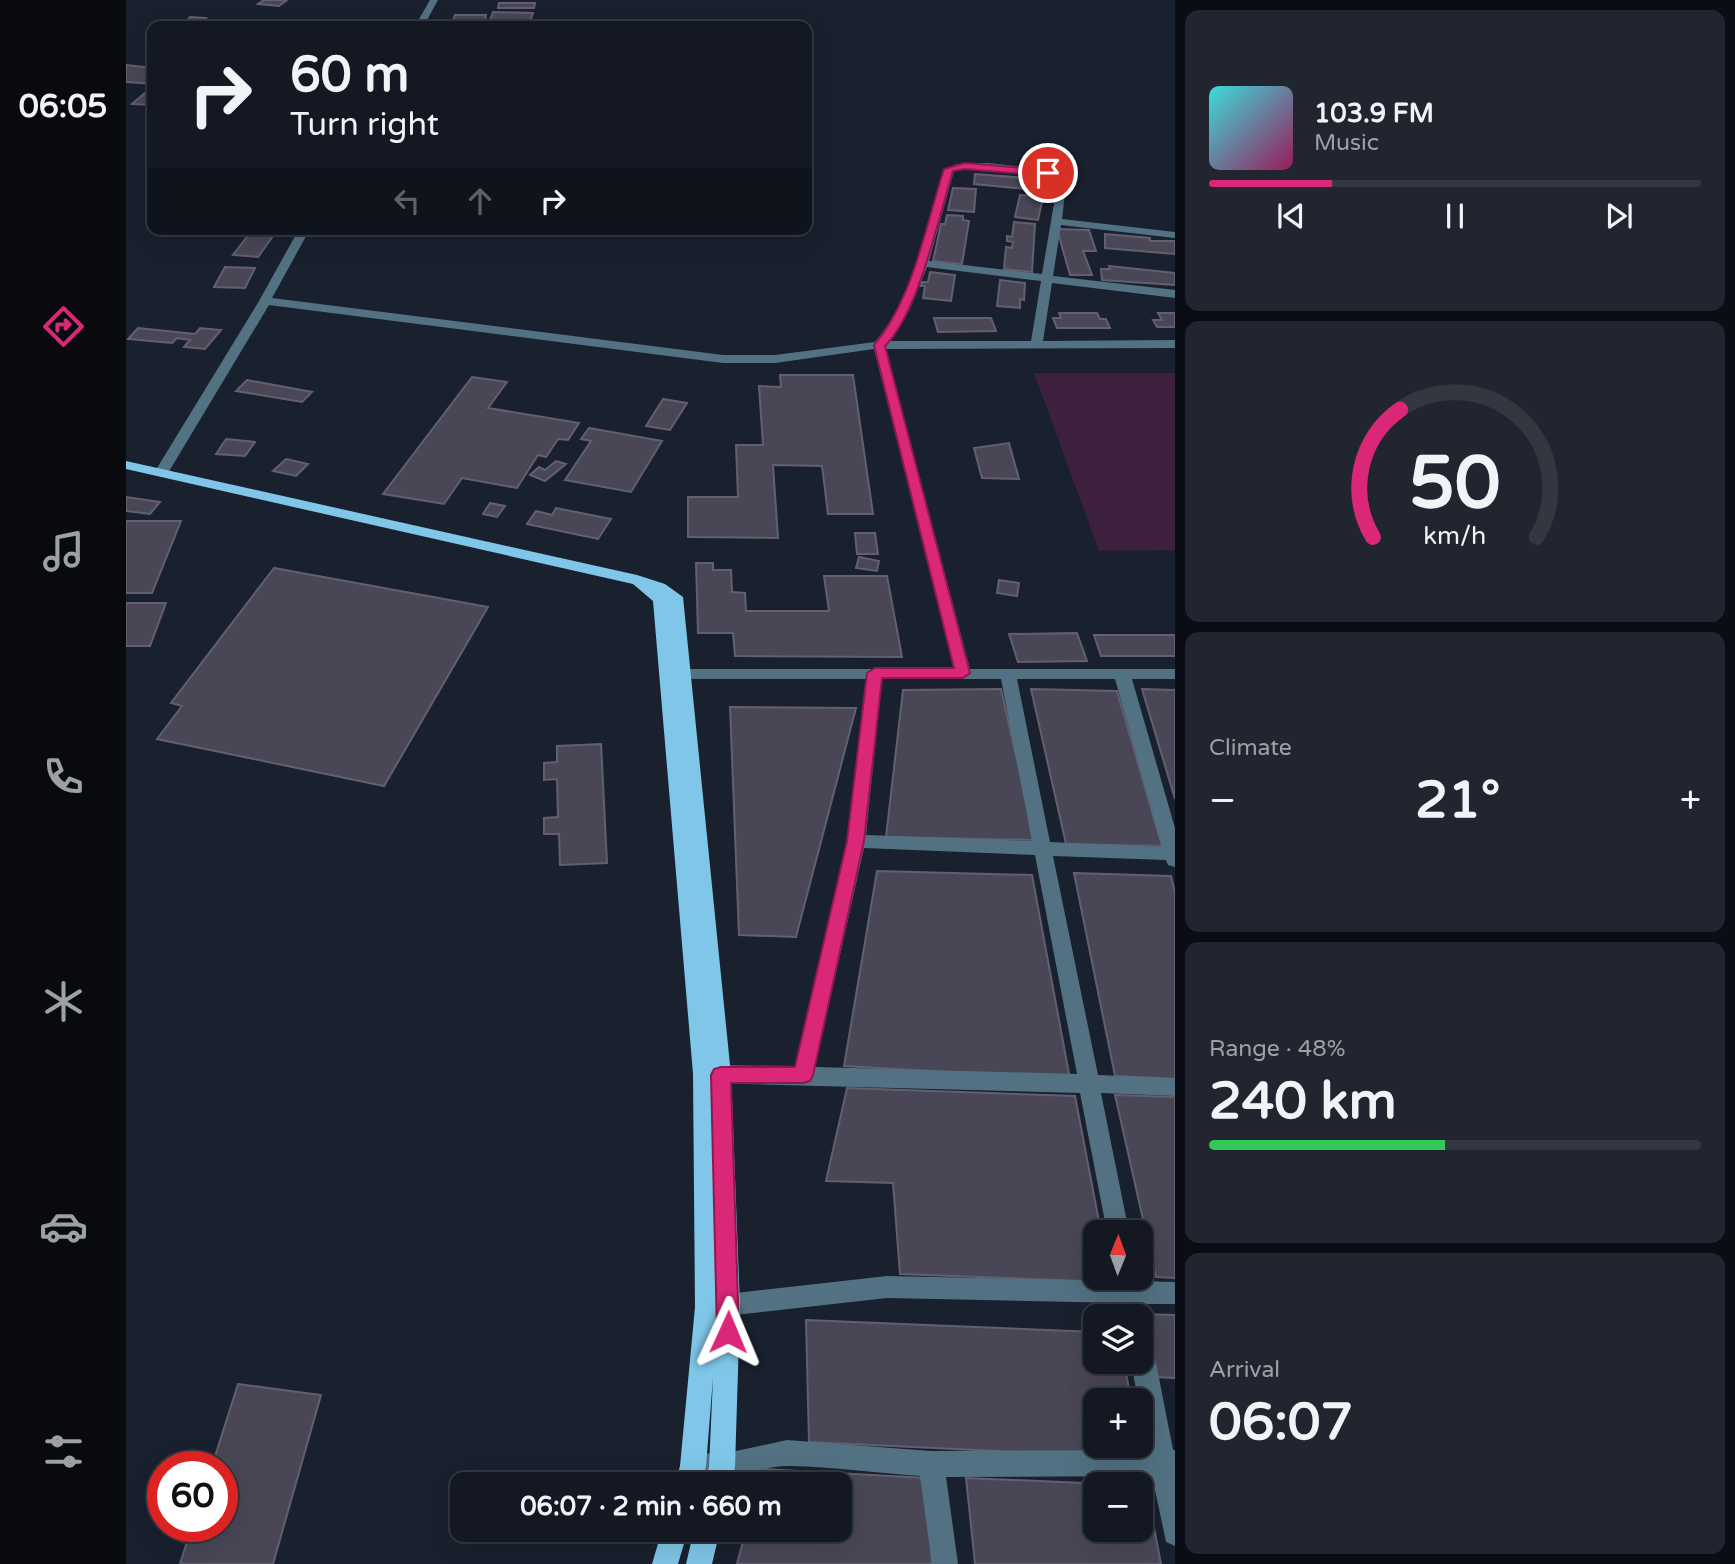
<!DOCTYPE html>
<html lang="en">
<head>
<meta charset="utf-8">
<style>
	:root { --surface:#131822; --page:#20252f; --text:#f1f3f6; --muted:#9da0a5; --line:#323740; --accent:#db2777 }
	body { margin:0; font-family:"Varela Round",sans-serif; background:var(--page); color:var(--text); height:100vh; display:flex; flex-direction:column; font-size:26px; white-space:nowrap }
	* { box-sizing:border-box; margin:0 }
	p { font-size:23px; color:var(--muted) }
	.icon { flex:none; width:38px; height:38px; fill:none; stroke:currentColor; stroke-width:2; stroke-linecap:round; stroke-linejoin:round }
	.map { position:relative; flex:1; overflow:hidden }
	.panel { display:flex; flex-direction:column; gap:10px; padding:10px; background:#0a0d13; width:560px }
	.panel>* { flex:none }
	.top-card { position:absolute; left:21px; top:21px; width:665px; height:214px; border-radius:14px; box-shadow:0 7px 28px #0002,0 0 0 2px var(--line); background:#131822; color:var(--text); overflow:hidden }
	.needle { width:46px; rotate:1deg }
	.tools { position:absolute; left:957px; top:1220px; display:grid; gap:14px }
	.tools a { display:grid; place-items:center; width:70px; height:70px; border-radius:14px; background:var(--surface); box-shadow:0 7px 28px #0002,0 0 0 2px var(--line); font-size:35px }
	.speed { position:absolute; left:21px; top:1451px; display:flex; gap:14px; font-size:35px; font-weight:700; text-align:center }
	.speed>* { display:grid; place-content:center; width:91px; height:91px; border-radius:50%; background:var(--surface); box-shadow:0 7px 28px #0002,0 0 0 2px var(--line); line-height:1 }
	.speed .limit { border:10px solid #d22; background:#fff; color:#111 }
	.pin { position:absolute; display:grid; place-items:center; width:60px; height:60px; color:#fff; margin:-30px; border:4px solid #fff; border-radius:50%; box-shadow:0 2px 7px #0007 }
	.me { position:absolute; width:77px; margin:-38px; rotate:1deg; stroke-linejoin:round; filter:drop-shadow(0 0 5px #0008) }
	.turn { display:flex; align-items:center; gap:24px; height:147px; padding:0 28px; font-size:32px }
	.turn .icon { width:91px; height:91px; stroke-width:2.5 }
	.turn b { display:block; font-size:49px; line-height:60px }
	.lanes { display:flex; align-items:center; height:66px; padding:0 28px; background:#0003; justify-content:center; gap:35px; direction:ltr }
	.lanes .off { opacity:.35 }
	.big { font-size:52px; font-weight:800; line-height:1.1 }
	.panel .card { flex:1; display:flex; flex-direction:column; justify-content:center; gap:10px; min-width:0; padding:0 24px; border-radius:14px; background:var(--page) }
	.panel .dial { align-items:center; gap:0 }
	.dial svg { height:182px; overflow:visible; fill:none; stroke:var(--line); stroke-width:7; stroke-linecap:round; text-anchor:middle }
	.dial text { fill:var(--text); stroke:none }
	.song { display:flex; align-items:center; gap:21px }
	.cover { width:84px; height:84px; border-radius:10px; background:linear-gradient(135deg,hsl(180 70% 55%),hsl(330 70% 35%)) }
	.played { height:7px; border-radius:4px; background:linear-gradient(90deg,var(--accent) 25%,var(--line) 25%) }
	.keys { display:flex; justify-content:space-around; direction:ltr }
	.heat { display:flex; justify-content:space-between; align-items:center; font-size:38px; direction:ltr }
	.charge { height:10px; border-radius:5px; background:linear-gradient(90deg,#34c759 48%,var(--line) 0) }
	.trip { position:absolute; left:324px; top:1472px; width:402px; height:70px; border-radius:14px; background:var(--surface); box-shadow:0 7px 28px #0002,0 0 0 2px var(--line); font-weight:800; line-height:70px; text-align:center }
	main { display:flex; flex:1; min-height:0 }
	.dock { display:flex; flex-direction:column; width:126px; justify-content:space-around; align-items:center; background:#080a0e; color:var(--muted) }
	.dock .icon { width:49px; height:49px }
	.dock .selected { color:var(--accent) }
	.dock b { font-size:32px; color:var(--text) }
	.map>svg:first-child { display:block }
	.green { fill:#3d1f3e }
	.building { fill:#494656; stroke:#635f71; stroke-width:2 }
	.lines { fill:none; stroke-linecap:round; stroke-linejoin:round }
	.minor { fill:#527283; fill-rule:evenodd }
	.major { fill:#7fc6e8; fill-rule:evenodd }
	.route { fill:#db2777; stroke:#8e194d; stroke-width:2 }
</style>
</head>
<body>
<main>
<nav class="dock">
<b>06:05</b>
<svg class="icon selected" aria-label="directions" viewBox="0 0 24 24"><path d="M12 3l9 9-9 9-9-9zM9 14v-3h6M13 9l2 2-2 2"/></svg>
<svg class="icon" aria-label="music" viewBox="0 0 24 24"><path d="M9 18V5l10-2v13"/><circle cx="6" cy="18" r="3"/><circle cx="16" cy="16" r="3"/></svg>
<svg class="icon" aria-label="phone" viewBox="0 0 24 24"><path d="M5 4h4l2 5-3 2q2 4 5 5l2-3 5 2v4C11 20 4 13 5 4z"/></svg>
<svg class="icon" aria-label="climate" viewBox="0 0 24 24"><path d="M12 3v18M4 7l16 10M4 17L20 7"/></svg>
<svg class="icon" aria-label="car" viewBox="0 0 24 24"><path d="M5 17H2v-5l4-1 3-4h7l3 4 3 1v5h-3M9 17h6M6 11h13"/><circle cx="7" cy="17" r="2"/><circle cx="17" cy="17" r="2"/></svg>
<svg class="icon" aria-label="filters" viewBox="0 0 24 24"><path d="M4 7h16M4 17h16"/><circle cx="9" cy="7" r="2"/><circle cx="15" cy="17" r="2"/></svg>
</nav>
<div class="map">
<svg width="1049" height="1564" viewBox="0 0 1049 1564">
	<rect width="100%" height="100%" fill="#19202e"/>
	<path class="green" d="M 908,373 L 1049,373 L 1049,550 L 973,551 Z"/>
	<path class="building" d="M 138,0 L 161,0 L 153,6 L 132,4 Z
		M 373,3 L 409,3 L 408,8 L 372,8 Z
		M 367,12 L 407,13 L 404,21 L 364,20 Z
		M 329,15 L 360,15 L 359,20 L 327,20 Z
		M 64,17 L 80,18 L 72,26 L 56,26 Z
		M 171,21 L 203,24 L 200,26 L 163,26 Z
		M 0,65 L 26,68 L 26,84 L 0,82 Z
		M 20,92 L 26,93 L 26,105 L 6,104 Z
		M 849,174 L 900,178 L 900,189 L 848,184 Z
		M 827,188 L 850,189 L 848,212 L 822,210 Z
		M 894,195 L 917,197 L 912,220 L 889,217 Z
		M 821,215 L 837,216 L 837,220 L 843,221 L 836,264 L 807,261 L 815,224 L 819,224 Z
		M 888,222 L 909,224 L 906,272 L 878,269 L 880,247 L 886,248 L 887,242 L 881,241 L 881,236 L 886,237 Z
		M 127,229 L 152,229 L 132,257 L 107,255 Z
		M 931,229 L 963,230 L 970,251 L 957,251 L 966,275 L 944,275 Z
		M 979,234 L 1024,238 L 1024,241 L 1049,241 L 1049,254 L 979,248 Z
		M 983,266 L 1049,273 L 1049,285 L 976,280 L 975,269 L 984,269 Z
		M 99,267 L 129,268 L 119,288 L 88,287 Z
		M 804,272 L 829,275 L 825,301 L 797,298 L 799,286 L 795,286 L 796,282 L 802,282 Z
		M 874,280 L 899,283 L 898,300 L 894,299 L 894,308 L 871,306 Z
		M 933,313 L 971,313 L 974,319 L 980,319 L 984,328 L 931,328 L 927,318 L 935,318 Z
		M 1032,313 L 1049,313 L 1049,327 L 1031,327 L 1027,320 L 1036,320 Z
		M 808,318 L 865,318 L 870,331 L 812,332 Z
		M 12,328 L 69,334 L 74,328 L 95,330 L 79,349 L 58,347 L 64,340 L 51,338 L 46,343 L 2,339 Z
		M 654,375 L 727,375 L 747,514 L 702,514 L 696,466 L 647,465 L 652,538 L 562,537 L 562,497 L 612,497 L 610,445 L 637,445 L 633,386 L 655,387 Z
		M 346,377 L 381,382 L 362,408 L 453,423 L 442,440 L 432,439 L 420,457 L 412,455 L 391,488 L 336,478 L 318,504 L 257,494 Z
		M 121,380 L 186,392 L 176,402 L 110,391 Z
		M 537,399 L 561,403 L 544,430 L 520,426 Z
		M 463,428 L 536,441 L 505,492 L 439,480 L 465,441 L 455,439 Z
		M 100,439 L 129,442 L 119,456 L 90,454 Z
		M 883,443 L 893,479 L 856,478 L 848,448 Z
		M 160,459 L 182,464 L 170,476 L 147,471 Z
		M 430,461 L 440,464 L 419,481 L 404,475 L 413,467 L 419,470 Z
		M 0,497 L 34,502 L 24,514 L 0,511 Z
		M 364,503 L 379,506 L 371,517 L 357,514 Z
		M 430,508 L 485,519 L 472,539 L 401,524 L 410,511 L 426,515 Z
		M 0,521 L 55,521 L 26,593 L 0,593 Z
		M 729,533 L 749,533 L 752,554 L 731,554 Z
		M 733,557 L 753,561 L 751,571 L 730,568 Z
		M 570,563 L 587,563 L 587,570 L 605,570 L 606,592 L 619,593 L 620,611 L 703,611 L 698,576 L 761,576 L 776,657 L 609,656 L 607,633 L 572,633 Z
		M 148,568 L 362,607 L 258,786 L 31,739 L 56,706 L 45,703 Z
		M 873,580 L 893,583 L 891,596 L 871,593 Z
		M 0,603 L 40,603 L 24,646 L 0,646 Z
		M 951,633 L 961,661 L 892,662 L 883,634 Z
		M 968,635 L 1049,635 L 1049,656 L 975,656 Z
		M 875,689 L 909,840 L 760,837 L 777,690 Z
		M 905,689 L 991,691 L 1036,846 L 940,844 Z
		M 1016,689 L 1049,690 L 1049,799 Z
		M 604,707 L 730,708 L 670,937 L 613,935 Z
		M 475,744 L 481,863 L 434,865 L 433,834 L 418,834 L 418,818 L 432,817 L 431,779 L 418,780 L 418,763 L 431,762 L 431,746 Z
		M 751,871 L 906,875 L 944,1079 L 718,1066 Z
		M 948,873 L 1045,876 L 1049,892 L 1049,1079 L 989,1076 Z
		M 721,1088 L 949,1096 L 975,1232 L 970,1232 L 970,1278 L 983,1278 L 984,1282 L 774,1274 L 767,1183 L 700,1181 Z
		M 989,1095 L 1049,1097 L 1049,1278 L 1030,1277 Z
		M 1016,1314 L 1049,1315 L 1049,1378 L 1029,1377 Z
		M 680,1320 L 970,1332 L 970,1362 L 998,1362 L 1005,1400 L 970,1400 L 970,1446 L 1013,1446 L 1016,1458 L 683,1442 Z
		M 112,1384 L 195,1395 L 147,1564 L 54,1564 L 66,1526 L 96,1526 L 96,1466 L 86,1466 Z
		M 637,1469 L 800,1478 L 806,1564 L 611,1564 L 620,1530 L 714,1530 L 714,1484 L 633,1484 Z
		M 840,1478 L 982,1484 L 970,1484 L 970,1530 L 1015,1530 L 1015,1485 L 1020,1486 L 1035,1564 L 849,1564 Z"/>
	<g class="lines">
		<path class="minor" d="M 304,0 L 312,0 L 300,22 L 412,23 L 416,26 L 289,26 Z
			M 862,163 L 916,169 L 941,177 L 936,219 L 1049,232 L 1049,238 L 935,225 L 927,276 L 1049,290 L 1049,298 L 926,283 L 917,341 L 1049,340 L 1049,348 L 760,349 L 844,669 L 1049,669 L 1049,679 L 1006,679 L 1049,828 L 1049,867 L 1042,865 L 1040,860 L 927,856 L 972,1075 L 1049,1078 L 1049,1096 L 975,1093 L 1003,1232 L 981,1232 L 954,1093 L 584,1083 L 577,1080 L 574,1074 L 577,1068 L 584,1065 L 669,1066 L 721,841 L 740,679 L 542,679 L 534,674 L 542,669 L 828,669 L 748,349 L 649,363 L 597,363 L 143,305 L 42,473 L 35,477 L 28,473 L 133,301 L 173,229 L 184,229 L 146,298 L 597,355 L 649,355 L 749,342 C 789,294 801,229 818,169 L 831,164 ZM 845,169 L 899,173 L 932,180 L 916,274 L 803,261 L 828,171 ZM 801,267 L 915,281 L 905,341 L 763,341 L 784,309 ZM 756,679 L 875,679 L 906,841 L 740,835 ZM 891,679 L 989,679 L 1036,847 L 924,842 ZM 738,848 L 909,855 L 951,1074 L 689,1067 Z
			M 761,1276 L 991,1281 L 991,1278 L 1013,1278 L 1014,1281 L 1049,1282 L 1049,1304 L 1019,1304 L 1021,1316 L 1015,1325 L 1015,1316 L 997,1316 L 995,1303 L 761,1298 L 592,1317 L 584,1314 L 580,1306 L 584,1298 L 592,1295 Z
			M 1015,1335 L 1024,1339 L 1027,1347 L 1047,1450 L 1049,1450 L 1049,1546 L 1040,1542 L 1026,1476 L 820,1477 L 832,1564 L 806,1564 L 794,1476 C 751,1473 707,1467 664,1466 C 628,1465 594,1490 558,1475 L 554,1466 L 558,1457 L 567,1453 L 596,1454 L 661,1440 L 805,1451 L 1021,1450 L 1015,1400 L 1012,1400 L 1005,1362 L 1015,1362 Z"/>
		<path class="major" d="M 0,461 L 511,575 L 539,584 L 557,597 L 605,1075 L 614,1306 L 609,1467 L 605,1484 L 579,1484 L 583,1467 L 587,1378 L 580,1466 L 575,1484 L 549,1484 L 554,1466 L 569,1307 L 567,1074 L 527,601 L 507,584 L 0,469 Z
			M 536,1530 L 562,1530 L 552,1564 L 526,1564 Z
			M 568,1530 L 594,1530 L 586,1564 L 560,1564 Z"/>
	</g>
	<path class="route" d="M 839,163 L 922,170 L 927,173 L 922,176 L 839,169 L 827,171 C 812,219 793,312 759,346 L 844,673 L 837,678 L 756,678 L 738,841 L 687,1075 L 684,1081 L 677,1083 L 605,1083 L 613,1332 L 610,1339 L 602,1342 L 594,1339 L 591,1332 L 585,1075 L 588,1069 L 595,1067 L 669,1067 L 721,841 L 741,673 L 749,668 L 828,668 L 748,345 C 788,297 799,228 818,169 Z"/>
</svg>
<div class="tools">
<a><svg class="needle" viewBox="-14 -14 28 28"><path d="M0-13l5 13h-10z" fill="#e53935"/><path d="M0 13l5-13h-10z" fill="#9da0a5"/></svg></a>
<a><svg class="icon" aria-label="layers" viewBox="0 0 24 24"><path d="M12 4l9 5-9 5-9-5zM3 14l9 5 9-5"/></svg></a>
<a>+</a>
<a>−</a>
</div>
<div class="speed"><div class="limit">60</div></div>
<div class="pin" style="left:922px;top:173px;background:#d93025"><svg class="icon" aria-label="arrive" viewBox="0 0 24 24"><path d="M6 21V4h12l-3 4 3 4H6"/></svg></div>
<svg class="me" style="left:602px;top:1332px" viewBox="-20 -20 40 40"><path d="M0-17L14 15 0 8-14 15z" fill="#db2777" stroke="#fff" stroke-width="4"/></svg>
<div class="trip">06:07 · 2 min · 660 m</div>
<div class="top-card">
<div class="turn"><svg class="icon" aria-label="right" viewBox="0 0 24 24"><path d="M7 20v-9h11M14 6l5 5-5 5"/></svg><div><b>60 m</b>Turn right</div></div>
<div class="lanes"><svg class="icon off" aria-label="left" viewBox="0 0 24 24"><path d="M17 20v-9H6M10 6l-5 5 5 5"/></svg><svg class="icon off" aria-label="ahead" viewBox="0 0 24 24"><path d="M12 20V5M6 11l6-6 6 6"/></svg><svg class="icon" aria-label="right" viewBox="0 0 24 24"><path d="M7 20v-9h11M14 6l5 5-5 5"/></svg></div>
</div>
</div>
<section class="panel">
<div class="card">
<div class="song"><i class="cover"></i><div><b>103.9 FM</b><p>Music</p></div></div>
<div class="played"></div>
<div class="keys"><svg class="icon" aria-label="previous" viewBox="0 0 24 24"><path d="M18 5L8 12l10 7zM5 5v14"/></svg><svg class="icon" aria-label="pause" viewBox="0 0 24 24"><path d="M8 5v14M16 5v14"/></svg><svg class="icon" aria-label="next" viewBox="0 0 24 24"><path d="M6 5l10 7-10 7zM19 5v14"/></svg></div>
</div>
<div class="card dial"><svg viewBox="0 0 100 80">
<path d="M14 69A42 42 0 1 1 86 69"/>
<path d="M14 69A42 42 0 0 1 26 13" stroke="#db2777"/>
<text x="50" y="56" font-size="32" font-weight="700">50</text>
<text x="50" y="72" font-size="11">km/h</text>
</svg></div>
<div class="card"><p>Climate</p>
<div class="heat"><a>−</a><b class="big">21°</b><a>+</a></div>
</div>
<div class="card"><p>Range · 48%</p><b class="big">240 km</b><div class="charge"></div></div>
<div class="card"><p>Arrival</p><b class="big">06:07</b></div>
</section>
</main>
</body>
</html>
